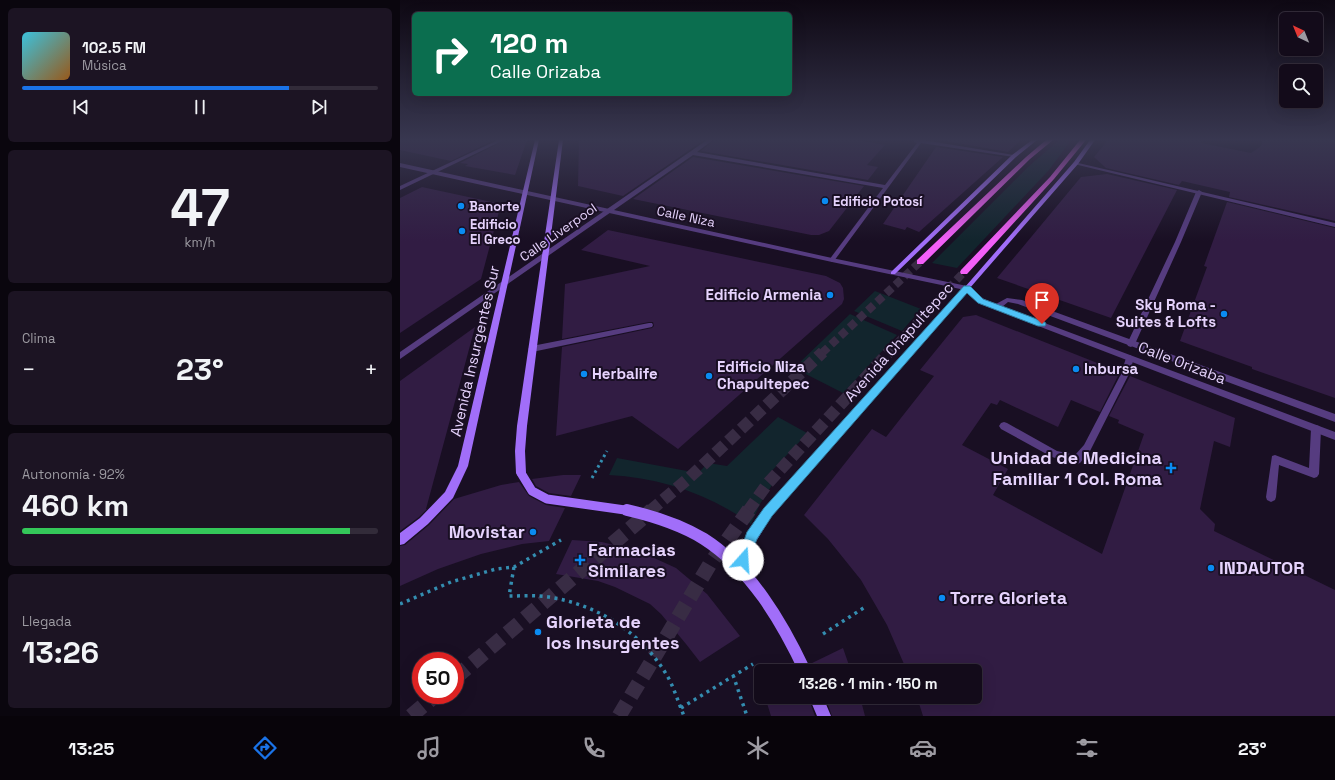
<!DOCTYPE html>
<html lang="es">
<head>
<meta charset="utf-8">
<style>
	:root { --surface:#130b1a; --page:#1c1423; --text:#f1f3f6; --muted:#9d9ba2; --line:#322b39; --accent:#1a73e8 }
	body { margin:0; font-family:"Space Grotesk",sans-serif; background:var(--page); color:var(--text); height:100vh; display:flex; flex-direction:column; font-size:15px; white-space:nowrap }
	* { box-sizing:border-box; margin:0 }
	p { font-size:13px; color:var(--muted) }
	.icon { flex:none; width:22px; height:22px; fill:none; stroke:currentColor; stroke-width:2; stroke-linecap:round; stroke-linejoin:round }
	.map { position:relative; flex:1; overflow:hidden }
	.sheet { display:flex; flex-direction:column; gap:8px; padding:8px; background:#0a060e; width:400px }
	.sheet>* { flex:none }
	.guide { position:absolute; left:12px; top:12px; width:380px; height:84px; border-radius:6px; box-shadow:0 4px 16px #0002,0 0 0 1px var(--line); background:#0b6e4f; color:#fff; overflow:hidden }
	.needle { width:26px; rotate:317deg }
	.controls { position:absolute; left:879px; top:12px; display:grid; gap:8px }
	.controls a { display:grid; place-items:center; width:44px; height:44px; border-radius:6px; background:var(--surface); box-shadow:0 4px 16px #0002,0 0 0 1px var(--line); font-size:20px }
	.speed { position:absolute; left:12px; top:652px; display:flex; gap:8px; font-size:20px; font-weight:700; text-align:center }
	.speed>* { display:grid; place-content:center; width:52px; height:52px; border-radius:50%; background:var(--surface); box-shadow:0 4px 16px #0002,0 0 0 1px var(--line); line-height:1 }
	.speed .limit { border:6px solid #d22; background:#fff; color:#111 }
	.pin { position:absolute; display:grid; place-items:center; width:34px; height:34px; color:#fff; margin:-41px -17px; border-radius:50% 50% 50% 0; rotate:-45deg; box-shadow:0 0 4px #0007 }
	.pin .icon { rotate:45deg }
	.me { position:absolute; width:44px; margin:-22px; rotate:19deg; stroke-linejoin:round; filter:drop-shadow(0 0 3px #0008) }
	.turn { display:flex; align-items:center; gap:14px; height:84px; padding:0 12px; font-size:18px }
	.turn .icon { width:52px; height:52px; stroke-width:2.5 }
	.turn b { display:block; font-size:28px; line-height:34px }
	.big { font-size:30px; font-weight:600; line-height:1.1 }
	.sheet .tile { flex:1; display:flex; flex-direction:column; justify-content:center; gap:6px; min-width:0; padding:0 14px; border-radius:6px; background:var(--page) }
	.sheet .dial { align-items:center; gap:0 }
	.dial b { font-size:52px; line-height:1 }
	.song { display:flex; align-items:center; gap:12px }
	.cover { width:48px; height:48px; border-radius:6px; background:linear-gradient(135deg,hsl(190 70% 55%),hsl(30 70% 35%)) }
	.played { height:4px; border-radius:2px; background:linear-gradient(90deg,var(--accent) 75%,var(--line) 75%) }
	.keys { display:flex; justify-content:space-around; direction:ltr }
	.heat { display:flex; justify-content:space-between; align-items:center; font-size:22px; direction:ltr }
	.charge { height:6px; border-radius:3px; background:linear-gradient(90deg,#34c759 92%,var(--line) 0) }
	.trip { position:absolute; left:354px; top:664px; width:228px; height:40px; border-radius:6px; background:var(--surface); box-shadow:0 4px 16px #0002,0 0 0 1px var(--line); font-weight:600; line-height:40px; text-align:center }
	.tab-bar { display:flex; height:64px; justify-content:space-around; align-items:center; background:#08040a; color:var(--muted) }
	.tab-bar .icon { width:28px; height:28px }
	.tab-bar .current { color:var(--accent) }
	.tab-bar b { font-size:18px; color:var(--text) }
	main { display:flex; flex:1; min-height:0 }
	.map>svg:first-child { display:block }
	.green { fill:#12252d }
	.building { fill:#311c43 }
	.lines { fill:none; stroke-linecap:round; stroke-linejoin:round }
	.primary-tunnel-far2 { stroke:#382c44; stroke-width:8; stroke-dasharray:8 4.5; stroke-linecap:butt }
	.primary-tunnel-far1 { stroke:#382c44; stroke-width:12; stroke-dasharray:12 5.5; stroke-linecap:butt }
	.primary-tunnel { stroke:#382c44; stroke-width:15; stroke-dasharray:15 8; stroke-linecap:butt }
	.path-far1 { stroke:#348db0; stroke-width:3; stroke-dasharray:2.5 3.5; stroke-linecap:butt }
	.path { stroke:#348db0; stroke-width:3.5; stroke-dasharray:3 4.5; stroke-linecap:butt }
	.service { fill:#563c80; fill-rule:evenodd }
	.minor { fill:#563c80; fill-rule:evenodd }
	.tertiary { fill:#563c80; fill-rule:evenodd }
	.secondary { fill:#a16ef9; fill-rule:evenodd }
	.primary { fill:#f35ff8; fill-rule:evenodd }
	.secondary-bridge-far1 { stroke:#a16ef9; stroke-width:9 }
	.secondary-bridge { stroke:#a16ef9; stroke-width:12 }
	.route { fill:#4fc3f7; stroke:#337fa1 }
	.poi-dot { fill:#0a8bf2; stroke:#190f23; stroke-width:1.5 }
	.labels { text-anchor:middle; stroke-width:4; stroke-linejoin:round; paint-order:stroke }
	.far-poi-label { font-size:13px; font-weight:bold; fill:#e6d3fd; stroke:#190f23; text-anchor:start }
	.far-street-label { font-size:13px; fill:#e6d3fd; stroke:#190f23 }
	.poi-label { font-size:15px; font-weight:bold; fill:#e6d3fd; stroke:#190f23; text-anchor:start }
	.street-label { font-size:15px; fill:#e6d3fd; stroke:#190f23 }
	.near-poi-label { font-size:18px; font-weight:bold; fill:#e6d3fd; stroke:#190f23; text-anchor:start }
</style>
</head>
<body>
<main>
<section class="sheet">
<div class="tile">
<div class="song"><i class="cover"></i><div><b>102.5 FM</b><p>Música</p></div></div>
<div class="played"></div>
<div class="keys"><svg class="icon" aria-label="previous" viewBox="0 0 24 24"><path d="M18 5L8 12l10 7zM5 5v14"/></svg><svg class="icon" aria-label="pause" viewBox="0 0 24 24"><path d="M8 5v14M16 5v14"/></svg><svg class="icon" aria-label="next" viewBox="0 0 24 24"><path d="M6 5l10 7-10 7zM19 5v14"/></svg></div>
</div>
<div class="tile dial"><b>47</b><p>km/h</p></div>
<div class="tile"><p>Clima</p>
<div class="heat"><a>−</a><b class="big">23°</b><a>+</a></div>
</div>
<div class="tile"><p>Autonomía · 92%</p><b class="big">460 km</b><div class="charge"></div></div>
<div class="tile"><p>Llegada</p><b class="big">13:26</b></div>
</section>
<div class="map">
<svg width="935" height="716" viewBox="0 0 935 716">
	<rect width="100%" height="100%" fill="#190f23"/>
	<path class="green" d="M 659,140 L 671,140 L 649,170 L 557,268 L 532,263 L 628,167 Z
		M 475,291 L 521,309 L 502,331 L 454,311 Z
		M 450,314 L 497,335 L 443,393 L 394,368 Z
		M 378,417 L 416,438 L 412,443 L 403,438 L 366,477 L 374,482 L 360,504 L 351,524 C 309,494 261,478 209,475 L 217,458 L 298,473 L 308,463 L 327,466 Z"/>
	<path class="building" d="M 0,140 L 94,140 L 51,161 L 0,150 Z
		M 105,140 L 127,140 L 115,175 L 65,166 L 68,164 L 60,163 Z
		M 179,140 L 304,140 L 223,196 L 178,186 Z
		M 314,140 L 457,140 L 485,145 L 467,165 L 478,167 L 468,180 L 301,151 Z
		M 540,140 L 621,140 L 608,152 Z
		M 708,140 L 802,140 L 801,143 L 851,153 L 861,146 L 863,140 L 935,140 L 935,221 L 829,197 L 830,192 L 782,181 L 779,185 L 706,168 L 694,157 Z
		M 536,147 L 603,157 L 519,232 L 507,227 L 505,230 L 483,224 Z
		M 293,157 L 464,186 L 429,231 L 419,235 L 411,235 L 233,199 Z
		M 707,174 L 777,190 L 711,318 L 597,278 L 681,177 Z
		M 22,187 L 101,204 L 81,279 L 0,333 L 0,198 Z
		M 827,202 L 935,228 L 935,398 L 852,369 L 852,367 L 780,341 L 807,267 L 804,266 Z
		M 208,230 L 426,276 L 440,283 L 443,288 L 444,299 L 442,304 L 278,449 L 232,416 L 156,436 L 162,347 L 252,328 L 254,326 L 253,322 L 249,322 L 162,339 L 165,284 L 250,266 L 181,250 Z
		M 576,315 L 720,372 L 700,412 L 671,400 L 658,427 L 600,400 L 597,405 L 591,403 L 562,445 L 608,469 L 593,495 L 702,554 L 744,434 L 718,423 L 719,420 L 709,416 L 730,376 L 835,418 L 830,447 L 814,441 L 800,509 L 815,524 L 814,531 L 935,590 L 935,716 L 523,716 L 517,697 L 575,697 L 575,671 L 507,671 L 487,625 L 461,580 L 428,539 L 404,515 L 472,429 L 486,437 L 534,376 L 520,370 L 563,317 Z
		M 75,327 L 26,509 L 27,509 L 19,517 L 0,531 L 0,381 Z
		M 163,475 L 181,475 L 171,496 L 149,493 L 136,486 L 132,479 Z
		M 119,482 L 129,496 L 146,505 L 165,508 L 149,541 L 122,544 L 81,554 L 38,569 L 0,586 L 0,546 L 5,545 L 29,525 L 54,499 L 101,485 Z
		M 172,540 L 202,542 L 241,552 L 276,568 L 307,594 L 340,636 L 300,662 L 286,644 L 261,614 L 250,604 L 215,587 L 198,581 L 156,574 Z
		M 443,648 L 451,671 L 412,671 L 410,664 Z
		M 365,697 L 408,697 L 415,716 L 371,716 Z
		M 425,697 L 460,697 L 465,716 L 432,716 Z"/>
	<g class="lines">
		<path class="primary-tunnel-far2" d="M 422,353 L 520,262
			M 488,353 L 564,272"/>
		<path class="primary-tunnel-far1" d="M 250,511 L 290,477 L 423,352
			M 348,511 L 368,483 L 489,352"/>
		<path class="primary-tunnel" d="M 55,678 L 252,510
			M 11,716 L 36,695
			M 219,716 L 310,564 L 349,510"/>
		<path class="path-far1" d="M 192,478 L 207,451"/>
		<path class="path" d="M 114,567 L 109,596 C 122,596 136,595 149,597 C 199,605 244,634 269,679 C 275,691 279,704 284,716
			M 0,604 L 51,582 L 96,569 L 114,567 L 161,540
			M 423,634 L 465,607
			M 333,675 L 347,716
			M 281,708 L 353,664"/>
		<path class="service" d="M 799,190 L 802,192 L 781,242 L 735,344 L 731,347 L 728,346 L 727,344 L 775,242 L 796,192 Z
			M 249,323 L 252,323 L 253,325 L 252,327 L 132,352 L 128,349 L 132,346 Z
			M 730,355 L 734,358 L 729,374 L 690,451 L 680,463 L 677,464 L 652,457 L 601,429 L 599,426 L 601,423 L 604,422 L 607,423 L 657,451 L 675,455 L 684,445 L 721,374 L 726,358 Z
			M 916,425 L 919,426 L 921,429 L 919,474 L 917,477 L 914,478 L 879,465 L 876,497 L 875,500 L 871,502 L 867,500 L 866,497 L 872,456 L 875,455 L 909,468 L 911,429 L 913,426 Z"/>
		<path class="minor" d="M 98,140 L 104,140 L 0,190 L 0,186 Z
			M 307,140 L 313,140 L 297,152 L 485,185 L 517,143 L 514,142 L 514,140 L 523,140 L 614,155 L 616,156 L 614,157 L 521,143 L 434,261 L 432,262 L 429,260 L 483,188 L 293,155 L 0,359 L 0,352 Z
			M 674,162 L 935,223 L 935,227 L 674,164 Z"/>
		<path class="tertiary" d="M 0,163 L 432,258 L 567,286 L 569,287 L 584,299 L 596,304 L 607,298 L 622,300 L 935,414 L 935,422 L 618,304 L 608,302 L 602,307 L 935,432 L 935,440 L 578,303 L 565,290 L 432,262 L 0,167 Z"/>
		<path class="secondary" d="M 135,140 L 139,140 L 68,466 L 53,498 L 28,524 L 4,544 L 0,545 L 0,533 L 20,518 L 45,492 L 58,466 Z
			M 159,140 L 163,140 L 127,426 L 125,451 L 126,473 L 124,476 L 121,477 L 118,476 L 116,473 L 115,451 L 117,426 Z
			M 632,140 L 637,140 L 616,157 L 495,274 L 491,274 L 491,272 L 612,155 Z
			M 690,140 L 695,140 L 678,164 L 372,515 L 355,543 L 344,574 L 340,576 L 336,574 L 334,570 L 347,536 L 364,509 L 565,287 L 674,162 Z
			M 409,697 L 423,697 L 431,716 L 417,716 Z"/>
		<path class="primary" d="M 646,140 L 653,140 L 630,159 L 523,264 L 517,264 L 517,260 L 626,157 Z
			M 680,140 L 686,140 L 654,179 L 567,274 L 561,274 L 560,272 L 561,270 L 650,177 Z"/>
		<path class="secondary-bridge-far1" d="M 121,473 L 132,491 L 147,499 L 232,511"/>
		<path class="secondary-bridge" d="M 227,510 C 253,516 281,525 304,539 C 351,569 382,622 405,671"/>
	</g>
	<linearGradient id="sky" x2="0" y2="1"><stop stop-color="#0e0813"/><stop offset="0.58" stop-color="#383750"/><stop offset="1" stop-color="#383750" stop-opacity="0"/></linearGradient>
	<rect width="935" height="241" fill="url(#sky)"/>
	<path class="route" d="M 564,286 L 570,286 L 583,299 L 645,322 L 646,324 L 645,326 L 638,326 L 578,303 L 567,293 L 372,516 L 357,539 L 347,565 L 343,566 L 338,565 L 337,560 L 347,532 L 364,508 Z"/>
	<g class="poi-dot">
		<circle cx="425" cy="201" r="4"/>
		<circle cx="61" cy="206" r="4"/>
		<circle cx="62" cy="231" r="4"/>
		<circle cx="430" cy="295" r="4"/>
		<circle cx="824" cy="314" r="4"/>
		<circle cx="676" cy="369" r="4"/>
		<circle cx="184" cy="374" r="4"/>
		<circle cx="309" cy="376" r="4"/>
		<path d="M769 462h4v4h4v4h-4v4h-4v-4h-4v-4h4z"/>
		<circle cx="133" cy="532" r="4"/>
		<path d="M178 554h4v4h4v4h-4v4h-4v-4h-4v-4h4z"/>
		<circle cx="811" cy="568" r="4"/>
		<circle cx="542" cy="598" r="4"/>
		<circle cx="138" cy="632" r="4"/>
	</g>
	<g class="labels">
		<g class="far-poi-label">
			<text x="433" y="206">Edificio Potosí</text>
			<text x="69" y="211">Banorte</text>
			<text x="70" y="229">Edificio<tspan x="70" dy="15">El Greco</tspan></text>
		</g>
		<g class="far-street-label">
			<text transform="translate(286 216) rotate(12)" y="5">Calle Niza</text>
			<text transform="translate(158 232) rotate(-35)" y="5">Calle Liverpool</text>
		</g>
		<g class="poi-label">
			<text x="422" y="300" text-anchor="end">Edificio Armenia</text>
			<text x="816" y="310" text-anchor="end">Sky Roma -<tspan x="816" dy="17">Suites &amp; Lofts</tspan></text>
			<text x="317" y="372">Edificio Niza<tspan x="317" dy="17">Chapultepec</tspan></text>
			<text x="684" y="374">Inbursa</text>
			<text x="192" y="379">Herbalife</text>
		</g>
		<g class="street-label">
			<text transform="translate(499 342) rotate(-48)" y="5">Avenida Chapultepec</text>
			<text transform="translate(75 351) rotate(-77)" y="5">Avenida Insurgentes Sur</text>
			<text transform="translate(782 363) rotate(21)" y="5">Calle Orizaba</text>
		</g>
		<g class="near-poi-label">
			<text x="762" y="464" text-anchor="end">Unidad de Medicina<tspan x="762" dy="21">Familiar 1 Col. Roma</tspan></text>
			<text x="125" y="538" text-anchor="end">Movistar</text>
			<text x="188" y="556">Farmacias<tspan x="188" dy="21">Similares</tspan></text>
			<text x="819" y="574">INDAUTOR</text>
			<text x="550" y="604">Torre Glorieta</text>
			<text x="146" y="628">Glorieta de<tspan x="146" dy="21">los Insurgentes</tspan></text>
		</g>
	</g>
</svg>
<div class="controls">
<a><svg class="needle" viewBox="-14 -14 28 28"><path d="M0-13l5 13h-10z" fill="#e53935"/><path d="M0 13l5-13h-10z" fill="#9d9ba2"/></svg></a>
<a><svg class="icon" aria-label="search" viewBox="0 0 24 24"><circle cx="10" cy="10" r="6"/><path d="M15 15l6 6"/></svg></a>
</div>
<div class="speed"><div class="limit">50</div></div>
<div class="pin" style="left:642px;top:324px;background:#d93025"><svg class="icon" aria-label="arrive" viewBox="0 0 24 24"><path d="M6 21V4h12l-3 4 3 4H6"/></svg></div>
<svg class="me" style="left:343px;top:560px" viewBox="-20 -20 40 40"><circle r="19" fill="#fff"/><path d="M0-13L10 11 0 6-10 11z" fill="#4fc3f7"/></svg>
<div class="trip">13:26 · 1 min · 150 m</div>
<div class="guide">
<div class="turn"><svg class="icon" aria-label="right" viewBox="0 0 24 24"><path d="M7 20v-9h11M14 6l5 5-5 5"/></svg><div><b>120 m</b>Calle Orizaba</div></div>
</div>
</div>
</main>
<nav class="tab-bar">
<b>13:25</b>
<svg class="icon current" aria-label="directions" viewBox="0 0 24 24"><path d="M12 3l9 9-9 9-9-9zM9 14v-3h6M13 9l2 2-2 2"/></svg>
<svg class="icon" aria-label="music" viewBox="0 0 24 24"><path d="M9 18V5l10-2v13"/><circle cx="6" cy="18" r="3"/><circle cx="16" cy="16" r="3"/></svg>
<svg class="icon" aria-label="phone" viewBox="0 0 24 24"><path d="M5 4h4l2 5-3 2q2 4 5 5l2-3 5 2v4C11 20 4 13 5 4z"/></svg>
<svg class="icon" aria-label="climate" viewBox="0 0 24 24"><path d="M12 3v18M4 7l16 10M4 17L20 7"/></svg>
<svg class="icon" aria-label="car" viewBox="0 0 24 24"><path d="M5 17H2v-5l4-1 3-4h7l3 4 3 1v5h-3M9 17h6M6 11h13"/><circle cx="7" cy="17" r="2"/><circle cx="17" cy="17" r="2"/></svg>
<svg class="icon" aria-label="filters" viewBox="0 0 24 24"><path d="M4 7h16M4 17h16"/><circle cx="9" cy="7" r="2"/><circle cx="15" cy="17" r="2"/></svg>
<b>23°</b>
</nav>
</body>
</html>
